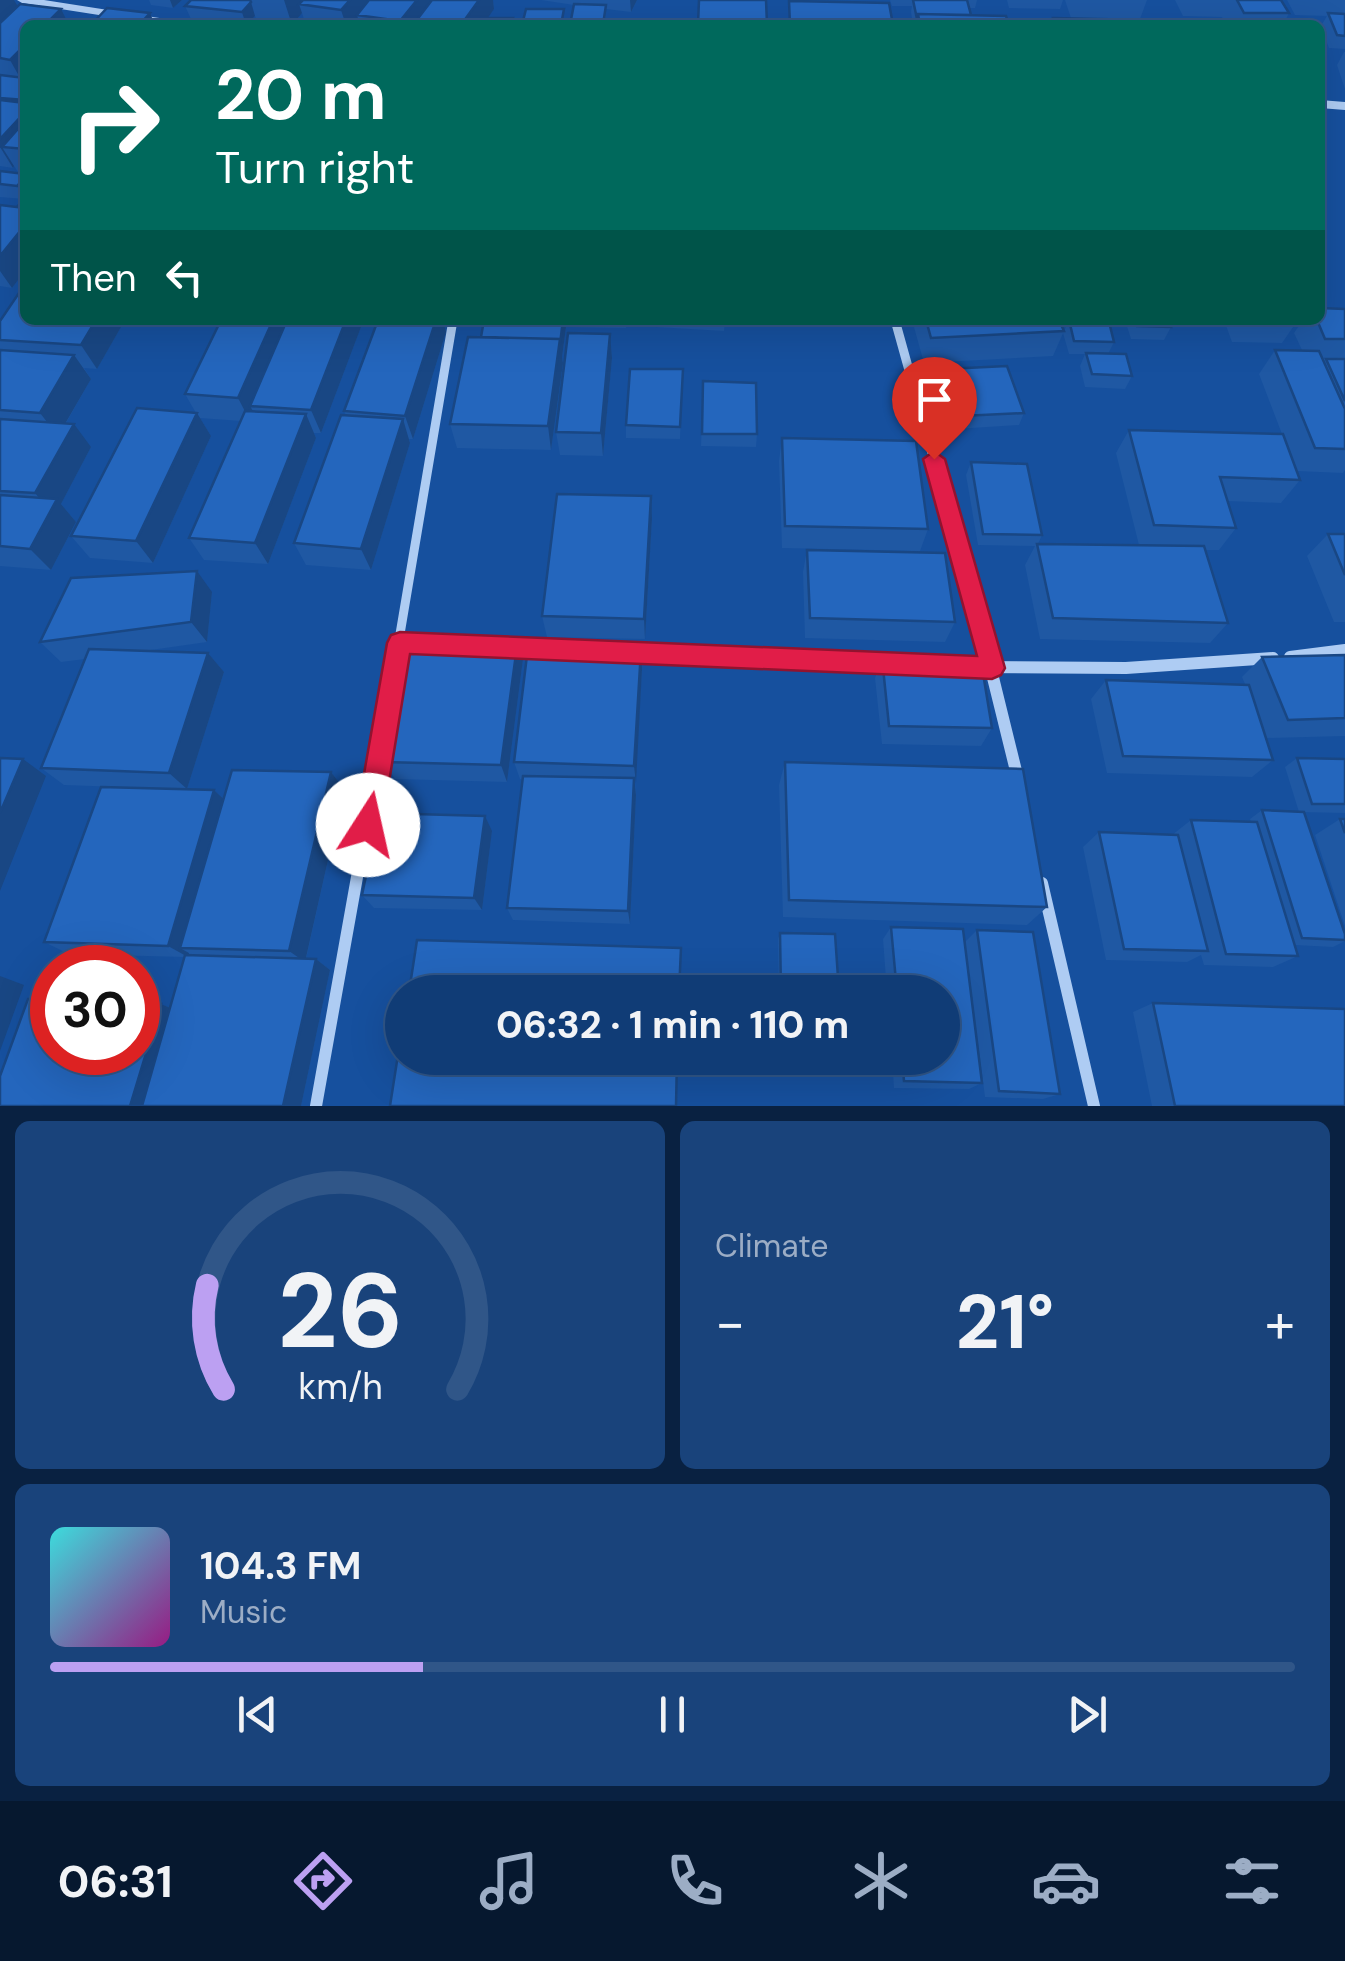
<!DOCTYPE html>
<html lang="en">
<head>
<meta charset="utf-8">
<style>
	:root { --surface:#103c76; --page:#19437b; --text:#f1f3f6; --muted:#9cadc5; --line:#305688; --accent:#bca0f2 }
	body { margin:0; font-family:"DM Sans",sans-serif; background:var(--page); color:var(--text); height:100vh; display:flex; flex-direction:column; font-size:38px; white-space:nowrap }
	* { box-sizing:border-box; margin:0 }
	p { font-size:32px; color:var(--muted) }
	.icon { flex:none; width:55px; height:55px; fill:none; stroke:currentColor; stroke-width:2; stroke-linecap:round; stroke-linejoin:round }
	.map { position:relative; height:1106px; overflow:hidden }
	.details { display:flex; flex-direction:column; gap:15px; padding:15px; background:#092141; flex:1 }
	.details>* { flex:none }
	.hud { position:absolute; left:20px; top:20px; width:1305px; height:305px; border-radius:15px; box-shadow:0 10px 40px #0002,0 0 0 2px var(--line); background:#00695c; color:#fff; overflow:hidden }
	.speed { position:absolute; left:30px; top:945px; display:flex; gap:20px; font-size:50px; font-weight:700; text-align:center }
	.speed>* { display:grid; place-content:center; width:130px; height:130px; border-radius:50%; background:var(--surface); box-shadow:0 10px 40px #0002,0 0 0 2px var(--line); line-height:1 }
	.speed .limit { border:15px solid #d22; background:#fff; color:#111 }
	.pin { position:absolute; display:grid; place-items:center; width:85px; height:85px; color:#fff; margin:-102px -42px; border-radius:50% 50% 50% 0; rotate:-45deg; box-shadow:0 0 10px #0007 }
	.pin .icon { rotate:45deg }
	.me { position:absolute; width:110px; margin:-55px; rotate:10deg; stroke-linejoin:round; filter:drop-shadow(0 0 8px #0008) }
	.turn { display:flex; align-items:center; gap:35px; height:210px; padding:0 30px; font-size:45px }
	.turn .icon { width:130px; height:130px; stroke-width:2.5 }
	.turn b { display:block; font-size:70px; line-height:85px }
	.then { display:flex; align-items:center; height:95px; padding:0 30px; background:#0003; gap:20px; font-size:38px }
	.big { font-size:75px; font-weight:800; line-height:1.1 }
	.details .widget { flex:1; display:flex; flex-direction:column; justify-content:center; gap:15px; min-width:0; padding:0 35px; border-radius:15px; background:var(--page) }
	.details .dial { align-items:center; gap:0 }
	.dial svg { height:260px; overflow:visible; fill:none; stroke:var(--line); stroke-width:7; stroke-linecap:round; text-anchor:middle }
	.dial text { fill:var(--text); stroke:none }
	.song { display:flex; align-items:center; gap:30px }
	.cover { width:120px; height:120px; border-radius:15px; background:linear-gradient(135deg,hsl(180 70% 55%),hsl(310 70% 35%)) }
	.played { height:10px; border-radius:5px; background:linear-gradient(90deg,var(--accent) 30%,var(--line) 30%) }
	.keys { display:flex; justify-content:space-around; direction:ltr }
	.heat { display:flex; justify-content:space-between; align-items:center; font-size:55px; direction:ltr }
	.details .tiles { flex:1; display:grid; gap:15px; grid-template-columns:1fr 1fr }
	.widget:last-child { grid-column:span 2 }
	.trip { position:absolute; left:385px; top:975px; width:575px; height:100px; border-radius:50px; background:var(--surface); box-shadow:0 10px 40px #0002,0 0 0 2px var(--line); font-weight:800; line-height:100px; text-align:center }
	.menu { display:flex; height:160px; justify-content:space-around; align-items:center; background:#06182f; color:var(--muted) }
	.menu .icon { width:70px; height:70px }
	.menu .current { color:var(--accent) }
	.menu b { font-size:45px; color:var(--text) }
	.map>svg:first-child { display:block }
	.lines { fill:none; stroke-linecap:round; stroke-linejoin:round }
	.minor-far1 { stroke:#aeccf3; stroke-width:9 }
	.minor { stroke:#aeccf3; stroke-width:12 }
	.tertiary { fill:#aeccf3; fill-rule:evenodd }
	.wall { fill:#1f58a3 }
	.shaded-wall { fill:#194784 }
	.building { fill:#2466bd; stroke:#194784; stroke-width:2.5 }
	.route { fill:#e11d48; stroke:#92132f; stroke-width:2.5 }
</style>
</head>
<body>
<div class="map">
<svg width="1345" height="1106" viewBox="0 0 1345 1106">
	<rect width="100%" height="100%" fill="#16509e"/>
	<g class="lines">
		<path class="minor-far1" d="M 895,320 L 984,640
			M 399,640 L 453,320"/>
		<path class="minor" d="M 983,637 L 1018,779
			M 630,652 L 893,663
			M 1290,657 L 1345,650
			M 970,667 L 1126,668 L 1273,658
			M 1042,883 L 1094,1106
			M 316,1106 L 400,637"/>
		<path class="tertiary" d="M 17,0 L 44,0 L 185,22 L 191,25 L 163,25 L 22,3 Z
			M 1320,100 L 1345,102 L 1345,110 L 1320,108 Z"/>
	</g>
	<path class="wall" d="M 0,0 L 25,25 L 25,173 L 18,172 L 14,166 L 13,168 L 0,166 Z
		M 149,0 L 182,0 L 173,8 L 151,5 Z
		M 191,0 L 493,0 L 494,9 L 487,18 L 513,18 L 513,25 L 359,25 L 359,22 L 356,25 L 306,25 L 302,13 L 292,25 L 257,21 L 255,16 L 246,25 L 191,19 L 185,6 Z
		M 541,0 L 637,0 L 631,12 L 606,9 L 605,25 L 570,25 L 574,5 Z
		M 890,0 L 977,0 L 975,8 L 969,8 L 971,15 L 1009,25 L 913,25 L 911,12 L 912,6 L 892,6 Z
		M 1007,0 L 1063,0 L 1060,9 L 1009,8 Z
		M 1065,0 L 1147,0 L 1140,19 L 1144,25 L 1050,25 L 1053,18 L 1071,18 Z
		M 1175,0 L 1281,0 L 1289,13 L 1283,25 L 1226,25 L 1222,17 L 1183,16 Z
		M 1287,0 L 1345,0 L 1345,49 L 1329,48 L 1321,26 L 1327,16 L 1295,15 Z
		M 1344,52 L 1345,52 L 1345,89 L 1337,65 Z
		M 0,171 L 25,174 L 25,271 L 12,288 L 0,286 L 0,205 L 17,207 L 24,199 L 0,197 Z
		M 1345,309 L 1345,470 L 1343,473 L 1297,471 L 1300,480 L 1281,503 L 1227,501 L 1236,528 L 1219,550 L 1205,550 L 1228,623 L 1210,643 L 1040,639 L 1025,565 L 1035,546 L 978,545 L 966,475 L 971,462 L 1042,535 L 1038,544 L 1139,545 L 1116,453 L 1129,430 L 1282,434 L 1259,374 L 1275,350 L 1302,350 L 1294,333 L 1303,320 L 1320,320 Z
		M 125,320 L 97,369 L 84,368 L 91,379 L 66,423 L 91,447 L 61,504 L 76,522 L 51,570 L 0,566 L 0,321 Z
		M 221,320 L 286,320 L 287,322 L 287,320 L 359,320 L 361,327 L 321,433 L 314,433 L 316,438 L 268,564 L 204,560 L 189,538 L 241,421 L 200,418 L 211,436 L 153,563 L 90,558 L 71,536 L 196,413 L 185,394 Z
		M 378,320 L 443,320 L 446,332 L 413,439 L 409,439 L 410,443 L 371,570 L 306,565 L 294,543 L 346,415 L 344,411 Z
		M 484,320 L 627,320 L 626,328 L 566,327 L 562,357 L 563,363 L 551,450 L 457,448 L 450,424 L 481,337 Z
		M 639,320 L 725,320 L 724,331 L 639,326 Z
		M 912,320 L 1059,320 L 1064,331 L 1053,356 L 924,363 Z
		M 1069,320 L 1114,342 L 1108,354 L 1132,376 L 1125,389 L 1085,387 L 1080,366 L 1085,354 L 1069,354 L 1063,333 Z
		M 1125,320 L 1169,320 L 1171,327 L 1164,340 L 1131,339 Z
		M 1224,320 L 1298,320 L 1282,343 L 1232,342 Z
		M 610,334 L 612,358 L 603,456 L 560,455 L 556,432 Z
		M 683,369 L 680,439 L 626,438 L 626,425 Z
		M 946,369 L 1024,413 L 1019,425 L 956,429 L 942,382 Z
		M 703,381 L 757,434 L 756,447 L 701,446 Z
		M 782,438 L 928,529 L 920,551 L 782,548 L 779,461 Z
		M 651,496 L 652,519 L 645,639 L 547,637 L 542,616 Z
		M 1328,534 L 1345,534 L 1345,622 L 1334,622 L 1307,556 Z
		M 807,550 L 955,622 L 945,642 L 805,638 L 803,572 Z
		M 212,592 L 207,642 L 144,651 L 208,653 L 224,672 L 187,789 L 214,790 L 224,799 L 331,772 L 344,789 L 306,959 L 316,959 L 330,970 L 301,1106 L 161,1004 L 170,1008 L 185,957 L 69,954 L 44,942 L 147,788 L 64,785 L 41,768 L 85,659 L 61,662 L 40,642 Z
		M 518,639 L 523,659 L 507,782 L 395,779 L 384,762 Z
		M 1345,655 L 1345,736 L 1266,738 L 1273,760 L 1252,777 L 1107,773 L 1091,699 L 1106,680 L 1245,684 L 1242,677 L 1262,657 Z
		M 882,658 L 992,728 L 981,746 L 882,744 L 875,678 Z
		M 642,670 L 635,783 L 636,795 L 630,924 L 513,920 L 507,908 L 523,780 L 520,779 L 514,762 Z
		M 1297,758 L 1345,759 L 1345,813 L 1299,812 L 1285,767 Z
		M 785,762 L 1047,907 L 1027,925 L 783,917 L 779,785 Z
		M 1262,810 L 1345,934 L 1345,941 L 1333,947 L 1295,945 L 1298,956 L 1273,967 L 1204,965 L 1201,955 L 1187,962 L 1106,960 L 1083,847 L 1099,832 L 1172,835 L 1191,820 L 1251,822 L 1250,819 Z
		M 1340,819 L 1345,819 L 1345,926 L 1315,835 Z
		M 492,831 L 482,910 L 374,908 L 362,895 Z
		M 891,927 L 963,929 L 982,1083 L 969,1089 L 894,1088 L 892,1058 L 942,1058 L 942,992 L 887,992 L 883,939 Z
		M 977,930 L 1060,1094 L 1043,1099 L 985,1097 L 965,942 Z
		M 780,933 L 839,992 L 779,992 L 778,939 Z
		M 1153,1003 L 1345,1106 L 1152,1106 L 1133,1012 Z"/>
	<path class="shaded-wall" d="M 0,0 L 14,0 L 20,10 L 0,30 Z
		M 170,0 L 182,0 L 173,8 Z
		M 284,0 L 314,0 L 299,4 L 302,13 L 292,25 Z
		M 350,0 L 377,0 L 357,15 L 359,22 L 356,25 L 346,25 L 341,10 Z
		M 417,0 L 438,0 L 416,21 L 417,25 L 401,25 L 400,21 Z
		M 479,0 L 493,0 L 494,9 L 483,25 L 461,25 Z
		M 630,0 L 637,0 L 631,12 Z
		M 251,2 L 255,16 L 246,25 L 242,12 Z
		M 61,9 L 69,25 L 45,25 Z
		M 150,13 L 155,25 L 139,25 Z
		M 25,45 L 25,84 L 24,85 L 10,60 Z
		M 25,112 L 25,149 L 2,147 L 14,166 L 13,168 L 0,147 L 0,139 Z
		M 25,177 L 25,199 L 17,186 Z
		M 25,225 L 25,271 L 12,288 L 0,271 L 0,256 Z
		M 96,320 L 125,320 L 97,369 L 81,345 Z
		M 273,320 L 286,320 L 290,330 L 250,406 L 254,413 L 250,421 L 238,398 Z
		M 346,320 L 359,320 L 361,327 L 321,433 L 311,410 Z
		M 436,320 L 443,320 L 446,332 L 413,439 L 405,416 Z
		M 563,320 L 565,320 L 566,327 L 562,357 L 563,363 L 551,450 L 548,426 Z
		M 610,334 L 612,358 L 603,456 L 601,433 Z
		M 74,355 L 91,379 L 58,436 L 40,413 Z
		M 197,413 L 211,436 L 153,563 L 136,541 Z
		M 306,414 L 316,438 L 268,564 L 255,543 Z
		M 403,419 L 410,443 L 371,570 L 361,549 Z
		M 74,424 L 91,447 L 61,504 L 76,522 L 51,570 L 30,549 L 50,511 L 35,493 Z
		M 651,496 L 652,519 L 645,639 L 644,619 Z
		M 197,571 L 212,592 L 207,642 L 191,622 Z
		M 518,639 L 523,659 L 507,782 L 501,765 Z
		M 641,650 L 642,670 L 636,783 L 634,766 Z
		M 208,653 L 224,672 L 187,789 L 169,773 Z
		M 23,759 L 46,776 L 0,891 L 0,813 Z
		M 331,772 L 344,789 L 305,962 L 289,951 Z
		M 634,778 L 636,795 L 630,924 L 628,911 Z
		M 214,790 L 231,806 L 180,948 L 189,953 L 188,957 L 168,946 Z
		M 485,816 L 492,831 L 482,910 L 474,898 Z
		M 316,959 L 330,970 L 301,1106 L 283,1106 Z
		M 0,976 L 24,985 L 0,1051 Z
		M 161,1004 L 182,1013 L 155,1106 L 130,1106 Z"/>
	<path class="building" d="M 191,0 L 250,0 L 251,2 L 242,12 L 185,6 Z
		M 303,0 L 350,0 L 341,10 L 299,4 Z
		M 369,0 L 417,0 L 400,21 L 357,15 Z
		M 432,0 L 479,0 L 461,25 L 445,25 L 416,21 Z
		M 699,0 L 766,0 L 767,25 L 698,25 Z
		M 913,0 L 967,0 L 971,15 L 918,14 L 917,19 Z
		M 1237,0 L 1281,0 L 1289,13 L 1244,13 Z
		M 789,1 L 889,3 L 893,25 L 790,25 Z
		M 20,4 L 61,9 L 45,25 L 25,25 L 25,45 L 10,60 L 0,58 L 0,23 Z
		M 574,4 L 606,5 L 603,25 L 570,25 Z
		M 107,8 L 150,13 L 139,25 L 91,25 Z
		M 526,9 L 564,9 L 561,25 L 522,25 Z
		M 1328,13 L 1345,14 L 1345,36 L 1337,35 Z
		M 918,14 L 1006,16 L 1009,25 L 920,25 Z
		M 481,18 L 513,18 L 511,25 L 479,25 Z
		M 1053,18 L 1142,20 L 1144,25 L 1055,25 Z
		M 1013,21 L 1044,22 L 1045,25 L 1014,25 Z
		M 0,75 L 25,78 L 25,100 L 0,98 Z
		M 0,100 L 25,103 L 25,112 L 0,139 Z
		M 25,121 L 25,149 L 2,147 Z
		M 0,171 L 25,174 L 25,177 L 17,186 L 0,184 Z
		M 25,197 L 25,208 L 17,207 Z
		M 0,205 L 25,208 L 25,225 L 0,256 Z
		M 25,284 L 25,320 L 96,320 L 81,345 L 0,340 L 0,321 Z
		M 1320,308 L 1345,309 L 1345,339 L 1325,339 L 1317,320 L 1320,320 Z
		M 221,320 L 273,320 L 238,398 L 185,394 Z
		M 287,320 L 346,320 L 311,410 L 250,406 Z
		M 378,320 L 436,320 L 405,416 L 344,411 Z
		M 484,320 L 563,320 L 560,344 L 560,339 L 481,337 Z
		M 926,320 L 1059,320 L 1064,331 L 931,338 Z
		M 1069,320 L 1109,322 L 1114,342 L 1074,341 Z
		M 1136,320 L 1169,320 L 1171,327 L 1137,326 Z
		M 568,333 L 610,334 L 601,433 L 556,432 Z
		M 468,337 L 560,339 L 548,426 L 450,424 Z
		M 0,350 L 74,355 L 40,413 L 0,410 Z
		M 1275,350 L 1319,351 L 1345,409 L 1345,449 L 1315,448 Z
		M 1086,353 L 1126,354 L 1132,376 L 1092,374 Z
		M 1326,359 L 1345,359 L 1345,401 Z
		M 1007,366 L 1024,413 L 961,416 L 946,369 Z
		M 630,369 L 683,369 L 680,427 L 626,425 Z
		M 703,381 L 756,383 L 757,434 L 702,434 Z
		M 137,408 L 197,413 L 136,541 L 71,536 Z
		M 245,411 L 306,414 L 255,543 L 189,538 Z
		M 341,415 L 403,419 L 361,549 L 294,543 Z
		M 0,419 L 74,424 L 35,493 L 0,491 Z
		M 1129,430 L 1283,434 L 1300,480 L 1220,477 L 1236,528 L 1154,525 Z
		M 782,438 L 916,441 L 928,529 L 785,526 Z
		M 971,462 L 1027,464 L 1042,535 L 983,534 Z
		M 557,494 L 651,496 L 644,619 L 542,616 Z
		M 0,495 L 57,499 L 30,549 L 0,546 Z
		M 1328,534 L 1345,534 L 1345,575 Z
		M 1037,544 L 1204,546 L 1228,623 L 1053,618 Z
		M 807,550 L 945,553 L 955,622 L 810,618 Z
		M 197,571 L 191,622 L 40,642 L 71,578 Z
		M 410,636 L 518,639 L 501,765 L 384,762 Z
		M 528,647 L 641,650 L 634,766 L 514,762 Z
		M 89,649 L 208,653 L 169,773 L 41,768 Z
		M 1345,655 L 1345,718 L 1288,720 L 1262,657 Z
		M 882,658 L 981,661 L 992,728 L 889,726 Z
		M 1106,680 L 1249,685 L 1273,760 L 1123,756 Z
		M 0,758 L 23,759 L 0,813 Z
		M 1297,758 L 1345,759 L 1345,804 L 1312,804 Z
		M 785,762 L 1023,769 L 1047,907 L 789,900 Z
		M 232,770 L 331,772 L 289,951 L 180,948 Z
		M 523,776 L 634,778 L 628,911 L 507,908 Z
		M 101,787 L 214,790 L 168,946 L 44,942 Z
		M 1262,810 L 1304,812 L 1345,934 L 1345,940 L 1302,938 Z
		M 379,813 L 485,816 L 474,898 L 362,895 Z
		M 1340,819 L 1345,819 L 1345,833 Z
		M 1191,820 L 1257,822 L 1298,956 L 1226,954 Z
		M 1099,832 L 1178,835 L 1208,951 L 1124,949 Z
		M 891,927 L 963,929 L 982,1083 L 904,1081 L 902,1058 L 942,1058 L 942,992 L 897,992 Z
		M 977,930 L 1033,932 L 1060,1094 L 999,1091 Z
		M 780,933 L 835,934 L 839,992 L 781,992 Z
		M 417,940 L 681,948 L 679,992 L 409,992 Z
		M 185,955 L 316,959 L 283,1106 L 142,1106 Z
		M 28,999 L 52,1000 L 52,1052 L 138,1052 L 138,1003 L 161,1004 L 130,1106 L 0,1106 L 0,1076 Z
		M 1153,1003 L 1345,1009 L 1345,1106 L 1175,1106 Z
		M 402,1029 L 402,1058 L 677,1058 L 676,1106 L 390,1106 Z"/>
	<path class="route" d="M 934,451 L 945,459 L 1005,668 L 1001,675 L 992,679 L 410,654 L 382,825 L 378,834 L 368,838 L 359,834 L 355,825 L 387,643 L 391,635 L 400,632 L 977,656 L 923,459 Z"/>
</svg>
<div class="speed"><div class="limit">30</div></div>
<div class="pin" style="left:934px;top:459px;background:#d93025"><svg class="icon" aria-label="arrive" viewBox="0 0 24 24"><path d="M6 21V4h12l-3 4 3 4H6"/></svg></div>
<svg class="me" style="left:368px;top:825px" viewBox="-20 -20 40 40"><circle r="19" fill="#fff"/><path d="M0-13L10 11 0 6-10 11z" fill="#e11d48"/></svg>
<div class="trip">06:32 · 1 min · 110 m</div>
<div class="hud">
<div class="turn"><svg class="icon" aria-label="right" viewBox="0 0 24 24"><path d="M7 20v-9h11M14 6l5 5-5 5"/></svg><div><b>20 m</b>Turn right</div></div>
<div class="then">Then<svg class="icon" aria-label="left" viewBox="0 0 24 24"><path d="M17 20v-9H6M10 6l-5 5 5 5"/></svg></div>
</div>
</div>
<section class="details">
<div class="tiles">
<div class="widget dial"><svg viewBox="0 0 100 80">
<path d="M14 69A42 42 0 1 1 86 69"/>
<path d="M14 69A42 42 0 0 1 9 37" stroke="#bca0f2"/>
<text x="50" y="56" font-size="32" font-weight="700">26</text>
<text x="50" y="72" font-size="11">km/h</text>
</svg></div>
<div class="widget"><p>Climate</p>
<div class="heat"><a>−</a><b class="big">21°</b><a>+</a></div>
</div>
<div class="widget">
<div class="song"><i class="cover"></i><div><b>104.3 FM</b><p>Music</p></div></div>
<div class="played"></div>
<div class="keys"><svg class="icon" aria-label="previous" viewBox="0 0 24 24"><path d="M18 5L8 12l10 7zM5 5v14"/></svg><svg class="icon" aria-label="pause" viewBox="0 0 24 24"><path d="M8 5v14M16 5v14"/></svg><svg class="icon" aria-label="next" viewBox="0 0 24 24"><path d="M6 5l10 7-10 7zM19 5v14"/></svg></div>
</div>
</div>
</section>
<nav class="menu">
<b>06:31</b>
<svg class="icon current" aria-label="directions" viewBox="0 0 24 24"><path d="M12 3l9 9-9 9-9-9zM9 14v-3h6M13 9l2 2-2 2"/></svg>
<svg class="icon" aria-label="music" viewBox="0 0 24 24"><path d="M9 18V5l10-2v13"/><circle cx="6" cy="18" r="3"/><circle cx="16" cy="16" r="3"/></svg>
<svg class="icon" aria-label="phone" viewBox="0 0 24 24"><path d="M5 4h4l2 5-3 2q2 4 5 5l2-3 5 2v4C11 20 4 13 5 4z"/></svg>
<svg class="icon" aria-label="climate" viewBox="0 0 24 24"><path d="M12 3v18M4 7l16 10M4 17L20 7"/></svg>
<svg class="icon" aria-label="car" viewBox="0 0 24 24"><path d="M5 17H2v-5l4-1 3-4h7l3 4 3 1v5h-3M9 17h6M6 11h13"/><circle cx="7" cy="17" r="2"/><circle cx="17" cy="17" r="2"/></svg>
<svg class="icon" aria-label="filters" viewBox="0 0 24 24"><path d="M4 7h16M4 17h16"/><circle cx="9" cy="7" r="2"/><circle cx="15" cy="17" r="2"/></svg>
</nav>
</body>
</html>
